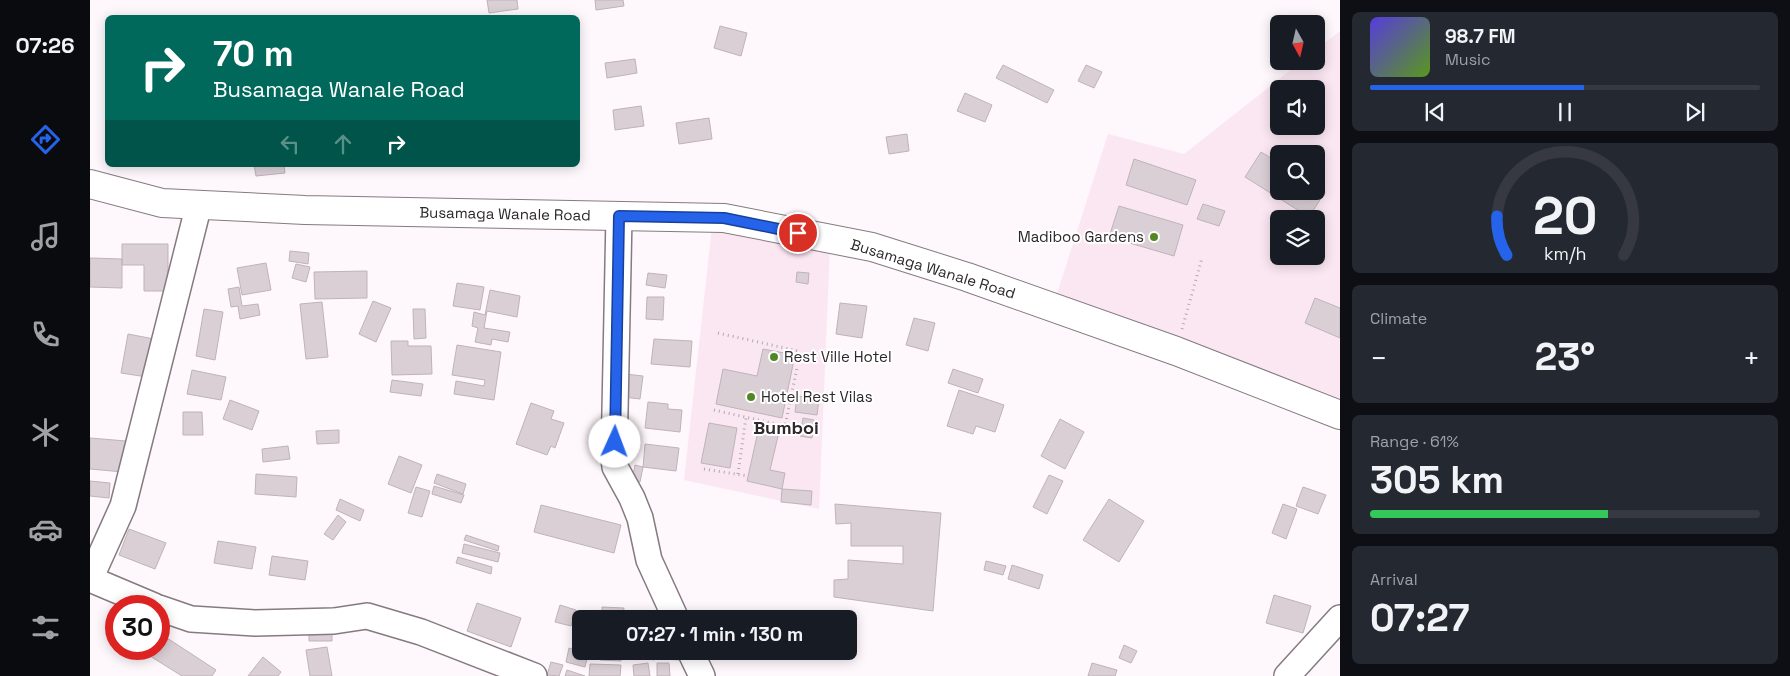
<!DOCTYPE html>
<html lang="en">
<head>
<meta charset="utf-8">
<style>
	:root { --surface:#171b24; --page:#242831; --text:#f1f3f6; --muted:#9ea1a6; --line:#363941; --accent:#2563eb }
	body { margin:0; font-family:"Space Grotesk",sans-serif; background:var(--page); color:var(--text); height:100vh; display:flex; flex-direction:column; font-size:19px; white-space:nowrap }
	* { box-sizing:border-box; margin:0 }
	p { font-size:16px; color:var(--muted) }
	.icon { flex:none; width:28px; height:28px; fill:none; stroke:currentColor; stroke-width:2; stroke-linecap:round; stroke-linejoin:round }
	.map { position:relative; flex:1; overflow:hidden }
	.panel { display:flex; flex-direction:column; gap:12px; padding:12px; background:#0d0f14; width:450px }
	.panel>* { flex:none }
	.top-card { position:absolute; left:15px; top:15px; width:475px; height:152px; border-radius:8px; box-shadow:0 2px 12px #0003; background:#00695c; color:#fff; overflow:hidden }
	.needle { width:32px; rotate:172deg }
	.buttons { position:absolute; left:1180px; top:15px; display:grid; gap:10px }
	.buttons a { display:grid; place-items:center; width:55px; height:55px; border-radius:8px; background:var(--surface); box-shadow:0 2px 12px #0003; font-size:25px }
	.speed { position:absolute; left:15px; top:595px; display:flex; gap:10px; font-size:25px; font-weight:700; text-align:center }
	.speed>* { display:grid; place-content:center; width:65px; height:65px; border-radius:50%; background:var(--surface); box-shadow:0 2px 12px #0003; line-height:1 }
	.speed .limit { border:8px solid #d22; background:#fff; color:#111 }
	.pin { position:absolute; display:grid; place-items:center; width:42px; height:42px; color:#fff; margin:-21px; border:2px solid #fff; border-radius:50%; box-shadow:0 1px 5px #0007 }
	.me { position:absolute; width:55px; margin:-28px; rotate:2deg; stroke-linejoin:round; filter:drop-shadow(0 0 4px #0008) }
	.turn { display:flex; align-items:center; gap:18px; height:105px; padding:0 25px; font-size:22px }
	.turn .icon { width:65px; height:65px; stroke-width:2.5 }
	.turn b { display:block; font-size:35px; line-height:42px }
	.lanes { display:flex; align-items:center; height:48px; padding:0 25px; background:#0003; justify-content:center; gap:25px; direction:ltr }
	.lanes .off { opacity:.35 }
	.big { font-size:38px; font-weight:600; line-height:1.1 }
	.panel .tile { flex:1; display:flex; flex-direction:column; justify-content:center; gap:8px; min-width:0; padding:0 18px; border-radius:8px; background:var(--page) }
	.panel .dial { align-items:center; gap:0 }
	.dial svg { height:130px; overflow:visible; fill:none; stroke:var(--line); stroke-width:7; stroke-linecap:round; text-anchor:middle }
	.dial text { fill:var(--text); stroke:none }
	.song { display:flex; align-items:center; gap:15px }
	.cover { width:60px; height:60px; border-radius:8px; background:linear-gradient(135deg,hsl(250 70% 55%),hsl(90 70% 35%)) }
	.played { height:5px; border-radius:2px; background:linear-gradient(90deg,var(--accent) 55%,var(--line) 55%) }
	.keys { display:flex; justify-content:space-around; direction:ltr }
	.heat { display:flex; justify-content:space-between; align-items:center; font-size:28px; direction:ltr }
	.charge { height:8px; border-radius:4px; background:linear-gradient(90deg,#34c759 61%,var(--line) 0) }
	.trip { position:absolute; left:482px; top:610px; width:285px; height:50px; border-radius:8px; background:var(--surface); box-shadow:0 2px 12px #0003; font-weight:600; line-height:50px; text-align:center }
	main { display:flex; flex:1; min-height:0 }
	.dock { display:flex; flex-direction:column; width:90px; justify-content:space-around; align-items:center; background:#090b0e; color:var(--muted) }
	.dock .icon { width:35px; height:35px }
	.dock .active { color:var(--accent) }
	.dock b { font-size:22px; color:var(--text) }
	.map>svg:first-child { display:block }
	.built { fill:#fbe7f2; fill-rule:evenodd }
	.building { fill:#dbcfd6; stroke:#bfb3b9 }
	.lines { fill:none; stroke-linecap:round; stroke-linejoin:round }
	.street-casing { stroke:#857a80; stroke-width:28 }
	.secondary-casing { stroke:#857a80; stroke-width:30 }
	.path { stroke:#afa9ad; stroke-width:3; stroke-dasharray:1 4; stroke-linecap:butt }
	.street { stroke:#fff; stroke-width:25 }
	.secondary { stroke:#fff; stroke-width:28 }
	.route-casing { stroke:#184099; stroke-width:12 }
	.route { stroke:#2563eb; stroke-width:9 }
	.poi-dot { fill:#518823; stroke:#fff; stroke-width:2 }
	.labels { text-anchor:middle; stroke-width:4; stroke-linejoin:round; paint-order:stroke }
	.street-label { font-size:15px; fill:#2c272a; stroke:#fff }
	.poi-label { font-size:15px; fill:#2c272a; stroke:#fff; text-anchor:start }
	.quarter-label { font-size:18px; font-weight:bold; fill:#30272c; stroke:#fff }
</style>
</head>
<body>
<main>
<nav class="dock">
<b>07:26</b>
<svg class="icon active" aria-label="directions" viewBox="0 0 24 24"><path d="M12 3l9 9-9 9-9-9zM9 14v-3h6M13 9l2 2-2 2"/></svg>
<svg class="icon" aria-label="music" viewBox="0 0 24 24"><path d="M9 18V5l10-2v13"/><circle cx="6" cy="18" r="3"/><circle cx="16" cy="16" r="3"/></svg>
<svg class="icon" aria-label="phone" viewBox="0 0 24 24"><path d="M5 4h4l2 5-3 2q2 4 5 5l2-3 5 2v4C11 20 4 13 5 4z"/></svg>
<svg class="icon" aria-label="climate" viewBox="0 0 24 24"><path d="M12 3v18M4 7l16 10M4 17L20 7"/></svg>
<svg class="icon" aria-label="car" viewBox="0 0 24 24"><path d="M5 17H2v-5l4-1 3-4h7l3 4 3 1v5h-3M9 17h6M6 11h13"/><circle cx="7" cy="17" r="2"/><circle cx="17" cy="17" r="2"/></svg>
<svg class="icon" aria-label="filters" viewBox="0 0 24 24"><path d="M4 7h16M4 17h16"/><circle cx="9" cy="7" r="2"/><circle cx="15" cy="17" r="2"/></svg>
</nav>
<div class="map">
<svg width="1250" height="676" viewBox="0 0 1250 676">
	<rect width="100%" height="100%" fill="#fef7fb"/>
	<path class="built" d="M 1250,31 L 1250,402 L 966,297 L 1018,134 L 1094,154 L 1212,61 L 1226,61 L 1226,50 ZM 1189,89 L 1226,89 L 1226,126 L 1189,126 ZM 1189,154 L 1226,154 L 1226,191 L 1189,191 ZM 1189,219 L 1226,219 L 1226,256 L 1189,256 Z
		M 622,227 L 740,247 L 729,509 L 594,480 Z"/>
	<path class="building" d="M 397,0 L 427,0 L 428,9 L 399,13 Z
		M 505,0 L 533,0 L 534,6 L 506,10 Z
		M 630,26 L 657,33 L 651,56 L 624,48 Z
		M 545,59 L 547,73 L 517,78 L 515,63 Z
		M 913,65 L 964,90 L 957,103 L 906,78 Z
		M 996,65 L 1012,72 L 1004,88 L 988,81 Z
		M 875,93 L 902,105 L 895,122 L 867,111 Z
		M 551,106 L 554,126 L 525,130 L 523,110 Z
		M 619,118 L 622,139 L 589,144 L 586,123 Z
		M 817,134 L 819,151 L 799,154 L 796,137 Z
		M 1171,152 L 1189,163 L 1189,191 L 1226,191 L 1226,186 L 1235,192 L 1219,217 L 1155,177 Z
		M 1044,159 L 1106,180 L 1097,205 L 1036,185 Z
		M 164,165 L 194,165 L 195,173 L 166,176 Z
		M 1113,204 L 1135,211 L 1129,226 L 1107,219 Z
		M 1029,206 L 1093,225 L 1084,256 L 1019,237 Z
		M 32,244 L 78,244 L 78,291 L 54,291 L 54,265 L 32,265 Z
		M 200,251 L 219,253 L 218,264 L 199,261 Z
		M 0,258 L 32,259 L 32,288 L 0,287 Z
		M 176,263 L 181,290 L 152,295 L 147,268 Z
		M 206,264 L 220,267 L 216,282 L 202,278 Z
		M 277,271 L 277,298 L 225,299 L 224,272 Z
		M 707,272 L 719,273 L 718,284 L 706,282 Z
		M 558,273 L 577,275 L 575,288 L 556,285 Z
		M 367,283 L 394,287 L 390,310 L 363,306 Z
		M 149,287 L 152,306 L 168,304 L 170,315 L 150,319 L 148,306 L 141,307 L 138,289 Z
		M 400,290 L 430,296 L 427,317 L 397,311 L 394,328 L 420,332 L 418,342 L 402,339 L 401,345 L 385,342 L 388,328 L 382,326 L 384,312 L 395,315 Z
		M 557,297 L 574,297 L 573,320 L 556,319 Z
		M 1225,298 L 1250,308 L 1250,338 L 1215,323 Z
		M 283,301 L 301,308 L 286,342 L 269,334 Z
		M 232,302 L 238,357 L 216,359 L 210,304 Z
		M 750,303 L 777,306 L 772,338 L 746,334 Z
		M 114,309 L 133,312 L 125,360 L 106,356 Z
		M 323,309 L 335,309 L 336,338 L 324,339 Z
		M 824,318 L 845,323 L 838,351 L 816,345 Z
		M 38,334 L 64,339 L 57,377 L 31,373 Z
		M 564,339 L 602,341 L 600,367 L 561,364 Z
		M 301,341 L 318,341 L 318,346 L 341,346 L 342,374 L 302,375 Z
		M 367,345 L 411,352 L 404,400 L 364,394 L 366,381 L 394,386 L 395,380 L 362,375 Z
		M 673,349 L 705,355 L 692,418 L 626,404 L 633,369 L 667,376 Z
		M 863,369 L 893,379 L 888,393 L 858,383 Z
		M 102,370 L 136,377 L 131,400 L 97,394 Z
		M 535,374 L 553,376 L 550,399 L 533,397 Z
		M 302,380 L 333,384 L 331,396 L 300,392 Z
		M 869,390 L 914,405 L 905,432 L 886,426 L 883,434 L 857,426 Z
		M 707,396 L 729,399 L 727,415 L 705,412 Z
		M 140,400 L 169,411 L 162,430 L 133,419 Z
		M 558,402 L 578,404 L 578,409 L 592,410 L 590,432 L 555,428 Z
		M 441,403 L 464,411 L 461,419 L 474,423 L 465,448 L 461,446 L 457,455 L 426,444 Z
		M 93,412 L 112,412 L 113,435 L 93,435 Z
		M 713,418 L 724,420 L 722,438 L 710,436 Z
		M 970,419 L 994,432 L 975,469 L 951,456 Z
		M 619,423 L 647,428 L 640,468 L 611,463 Z
		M 669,427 L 689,432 L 680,470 L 695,473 L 692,489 L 657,481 Z
		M 249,430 L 249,443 L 227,444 L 226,431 Z
		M 0,438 L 36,441 L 33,472 L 0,469 Z
		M 555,444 L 589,448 L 586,471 L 553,467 Z
		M 198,446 L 200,459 L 173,462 L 172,449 Z
		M 309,456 L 332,465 L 321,493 L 298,484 Z
		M 545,465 L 553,467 L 550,482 L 542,481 Z
		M 166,474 L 207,477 L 206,497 L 165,494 Z
		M 347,474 L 376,484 L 373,494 L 344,483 Z
		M 959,475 L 973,481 L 957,514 L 943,507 Z
		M 0,481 L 20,483 L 19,498 L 0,496 Z
		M 344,486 L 374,495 L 371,503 L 342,494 Z
		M 326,487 L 340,491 L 332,517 L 318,513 Z
		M 1213,487 L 1236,495 L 1228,514 L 1206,506 Z
		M 692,489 L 722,491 L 721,505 L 691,502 Z
		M 250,499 L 274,510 L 270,521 L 246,510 Z
		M 1019,499 L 1054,521 L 1029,562 L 993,540 Z
		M 745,504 L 851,513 L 843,611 L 744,597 L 744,580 L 758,579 L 758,560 L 813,564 L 813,546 L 761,546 L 761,523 L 746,524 Z
		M 1193,504 L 1207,509 L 1196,539 L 1182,533 Z
		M 451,505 L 531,525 L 524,553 L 444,532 Z
		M 248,515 L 256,522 L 243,540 L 234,534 Z
		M 39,529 L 76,543 L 65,569 L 29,555 Z
		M 376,535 L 409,546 L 408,551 L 374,540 Z
		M 128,541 L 166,547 L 162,569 L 124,563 Z
		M 374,544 L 410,553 L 408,562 L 372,553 Z
		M 182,556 L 218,561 L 215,580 L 179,575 Z
		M 368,557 L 402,567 L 401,574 L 366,563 Z
		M 896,561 L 916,566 L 913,575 L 894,570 Z
		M 922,565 L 953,575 L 949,589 L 918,579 Z
		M 1184,595 L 1221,606 L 1213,633 L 1176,623 Z
		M 387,603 L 431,618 L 421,647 L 377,631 Z
		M 470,605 L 486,610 L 481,626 L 465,622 Z
		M 512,607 L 534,608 L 533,619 L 512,619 Z
		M 219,630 L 242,631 L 242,641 L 219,641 Z
		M 74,636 L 126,670 L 122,676 L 92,676 L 60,656 L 65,649 L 69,649 L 69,643 Z
		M 1034,645 L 1047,651 L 1041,663 L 1029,658 Z
		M 237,647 L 242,676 L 220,676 L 216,650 Z
		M 479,648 L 498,654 L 495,667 L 476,662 Z
		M 510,651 L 531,651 L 531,661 L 510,660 Z
		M 553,651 L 566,651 L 564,660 L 552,657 Z
		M 572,651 L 592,651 L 591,660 L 572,659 Z
		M 173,657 L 191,672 L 188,676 L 158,676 Z
		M 461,662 L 473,665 L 469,676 L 457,675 Z
		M 558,663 L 560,676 L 544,676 L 543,665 Z
		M 567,663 L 579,663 L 580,676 L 567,676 Z
		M 1002,663 L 1027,670 L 1025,676 L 998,676 Z
		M 500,664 L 531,665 L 530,676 L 499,676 Z
		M 477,670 L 495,676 L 475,676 Z"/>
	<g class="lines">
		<defs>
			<path id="street" d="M 529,216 L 524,459 L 525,467 L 542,498 L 550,518 L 559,560 L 586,619
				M 0,579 L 33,506 L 109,204
				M 0,579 L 64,606
				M 69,608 L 101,619 L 165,623 L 244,621 L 277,616 L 331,632 L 444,676
				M 600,651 L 612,676
				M 1197,676 L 1250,618"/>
			<path id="secondary" d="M 0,184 L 72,203 L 215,210 L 634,218 L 782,247 L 877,277 L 1086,351 L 1250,415"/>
		</defs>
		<use href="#street" class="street-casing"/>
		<use href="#secondary" class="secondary-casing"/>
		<path class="path" d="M 1092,329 L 1112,258
			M 628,333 L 708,351
			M 624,410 L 695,426 L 707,368
			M 614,469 L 658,476
			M 648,474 L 656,417"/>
		<use href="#street" class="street"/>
		<use href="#secondary" class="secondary"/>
	</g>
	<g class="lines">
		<defs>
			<path id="route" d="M 525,442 L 529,216 L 634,218 L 708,233"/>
		</defs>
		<use href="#route" class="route-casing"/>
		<use href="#route" class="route"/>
	</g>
	<g class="poi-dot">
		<circle cx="1064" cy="237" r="5"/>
		<circle cx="684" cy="357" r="5"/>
		<circle cx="661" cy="397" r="5"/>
	</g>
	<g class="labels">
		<g class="street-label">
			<text transform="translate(415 214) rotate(1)" y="5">Busamaga Wanale Road</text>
			<text transform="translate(843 269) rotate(17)" y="5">Busamaga Wanale Road</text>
		</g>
		<g class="poi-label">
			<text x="1054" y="242" text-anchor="end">Madiboo Gardens</text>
			<text x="694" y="362">Rest Ville Hotel</text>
			<text x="671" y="402">Hotel Rest Vilas</text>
		</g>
		<g class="quarter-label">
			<text x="696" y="434">Bumboi</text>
		</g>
	</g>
</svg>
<div class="buttons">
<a><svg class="needle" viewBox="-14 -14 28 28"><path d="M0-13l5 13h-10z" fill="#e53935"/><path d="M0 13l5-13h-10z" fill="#9ea1a6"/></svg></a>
<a><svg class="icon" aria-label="sound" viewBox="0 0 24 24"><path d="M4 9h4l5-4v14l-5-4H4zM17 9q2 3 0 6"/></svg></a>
<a><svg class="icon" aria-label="search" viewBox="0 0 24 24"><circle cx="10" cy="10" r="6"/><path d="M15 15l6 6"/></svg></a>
<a><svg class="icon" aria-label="layers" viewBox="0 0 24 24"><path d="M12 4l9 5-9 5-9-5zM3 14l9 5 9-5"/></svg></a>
</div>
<div class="speed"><div class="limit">30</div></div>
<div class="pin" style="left:708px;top:233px;background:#d93025"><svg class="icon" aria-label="arrive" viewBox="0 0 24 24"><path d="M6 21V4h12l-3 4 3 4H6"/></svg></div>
<svg class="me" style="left:525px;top:442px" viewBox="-20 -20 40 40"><circle r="19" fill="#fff"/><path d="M0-13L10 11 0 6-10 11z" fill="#2563eb"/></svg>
<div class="trip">07:27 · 1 min · 130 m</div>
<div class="top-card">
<div class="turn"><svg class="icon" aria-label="right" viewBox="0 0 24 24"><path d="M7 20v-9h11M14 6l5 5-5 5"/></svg><div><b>70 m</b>Busamaga Wanale Road</div></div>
<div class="lanes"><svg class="icon off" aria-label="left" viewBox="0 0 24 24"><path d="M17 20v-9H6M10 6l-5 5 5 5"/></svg><svg class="icon off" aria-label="ahead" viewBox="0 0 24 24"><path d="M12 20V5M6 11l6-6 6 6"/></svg><svg class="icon" aria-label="right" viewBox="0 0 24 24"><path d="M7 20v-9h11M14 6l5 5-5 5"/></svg></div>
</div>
</div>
<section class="panel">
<div class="tile">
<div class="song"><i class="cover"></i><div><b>98.7 FM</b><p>Music</p></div></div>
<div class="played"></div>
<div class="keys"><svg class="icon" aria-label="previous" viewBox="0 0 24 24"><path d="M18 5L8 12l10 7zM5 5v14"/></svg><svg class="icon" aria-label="pause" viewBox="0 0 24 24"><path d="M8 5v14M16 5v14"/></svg><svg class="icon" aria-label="next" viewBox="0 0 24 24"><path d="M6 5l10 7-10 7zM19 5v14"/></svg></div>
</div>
<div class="tile dial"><svg viewBox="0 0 100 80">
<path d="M14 69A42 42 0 1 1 86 69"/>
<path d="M14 69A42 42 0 0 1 8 45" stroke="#2563eb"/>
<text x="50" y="56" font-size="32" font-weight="700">20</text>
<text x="50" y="72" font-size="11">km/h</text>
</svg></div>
<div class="tile"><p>Climate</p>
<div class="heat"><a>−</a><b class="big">23°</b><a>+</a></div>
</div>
<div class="tile"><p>Range · 61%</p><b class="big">305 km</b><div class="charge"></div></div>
<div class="tile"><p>Arrival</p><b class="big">07:27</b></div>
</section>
</main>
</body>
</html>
